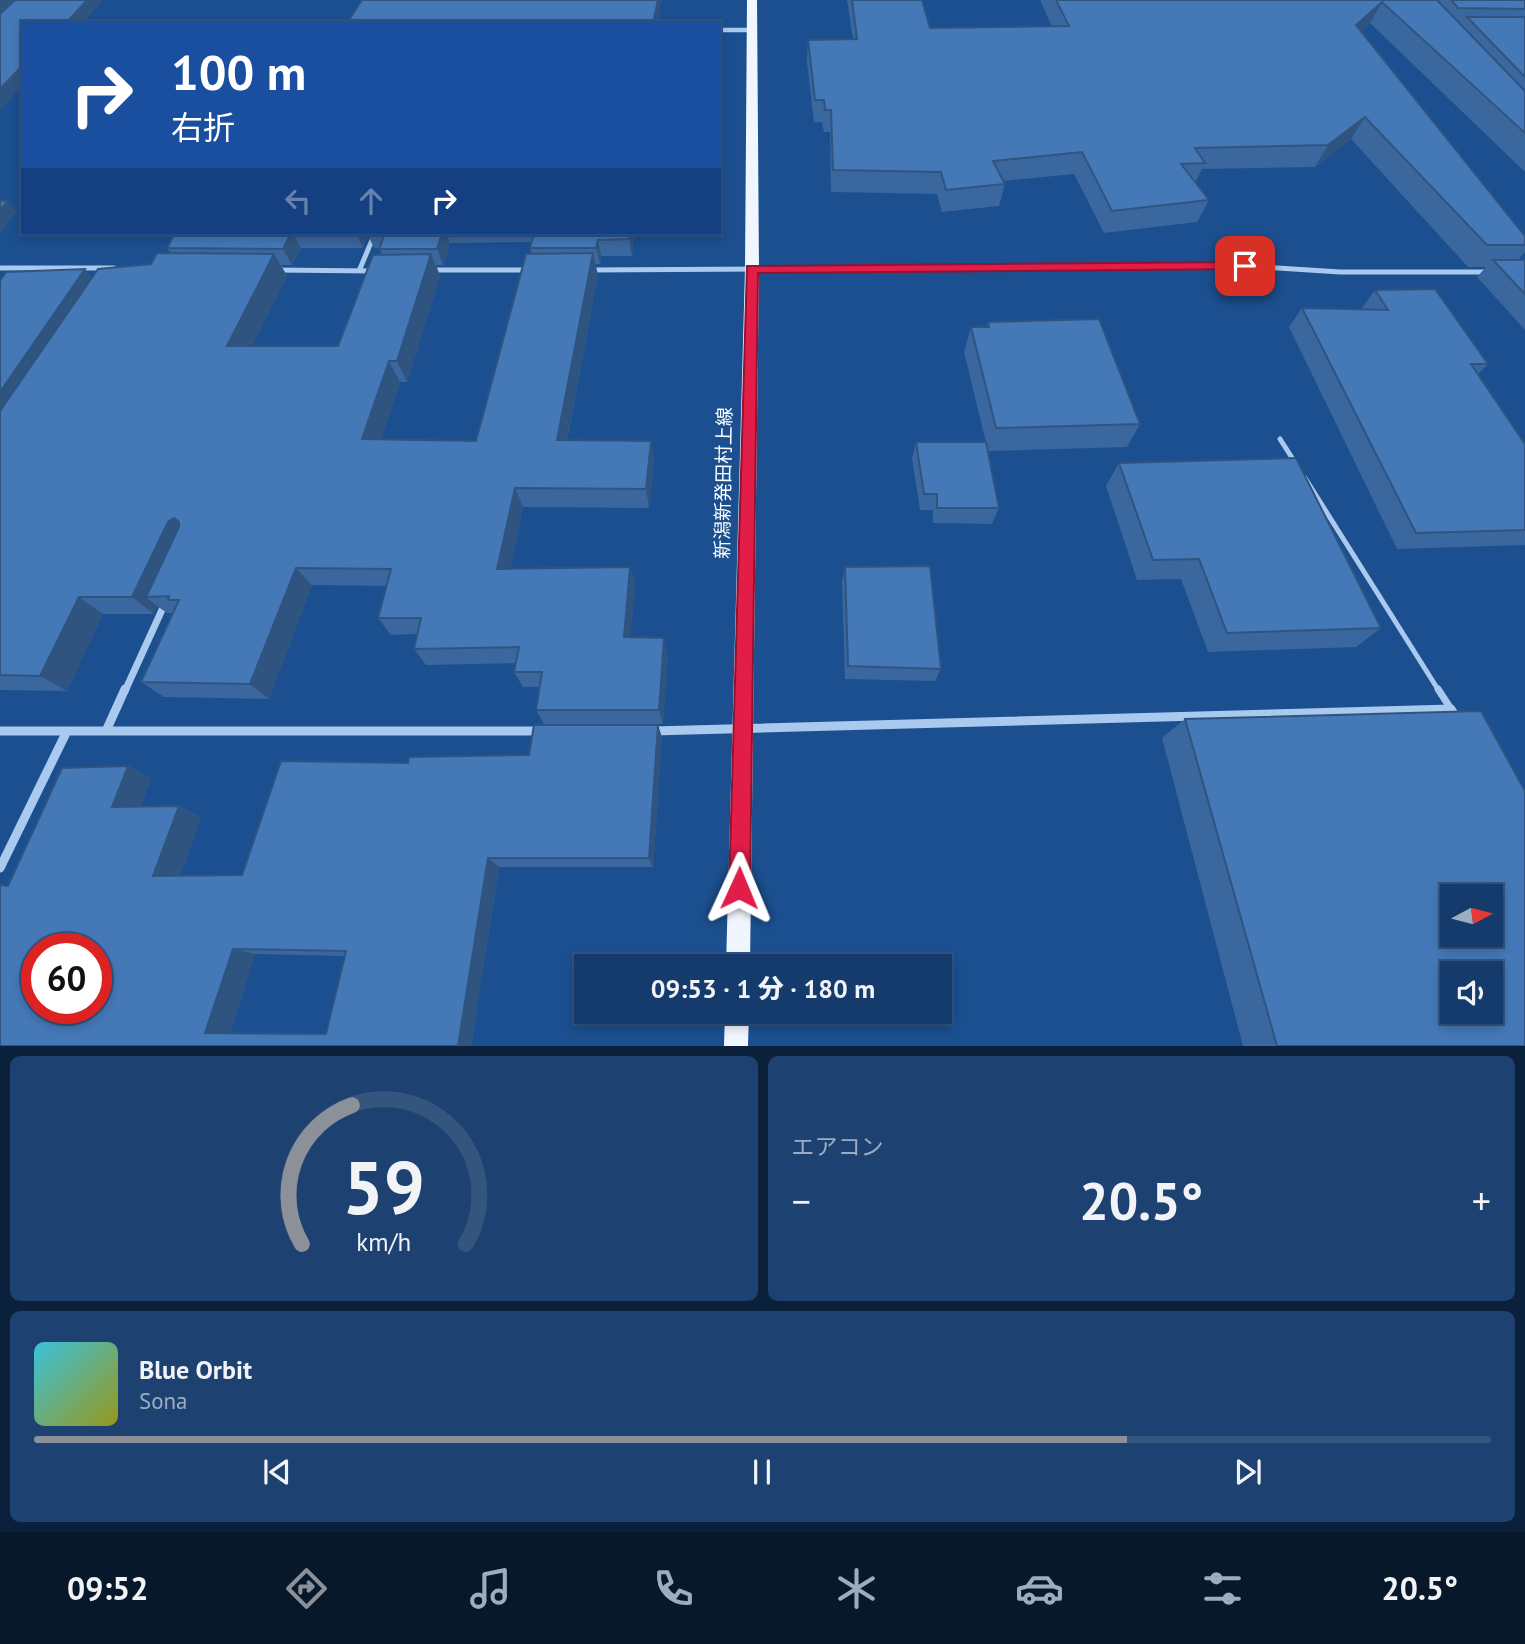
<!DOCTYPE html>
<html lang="ja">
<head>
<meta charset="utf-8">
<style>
	:root { --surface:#143b6b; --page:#1d4271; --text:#f1f3f6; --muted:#9dadc1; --line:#33557e; --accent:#8c9099 }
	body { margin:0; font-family:"PT Sans","Noto Sans JP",sans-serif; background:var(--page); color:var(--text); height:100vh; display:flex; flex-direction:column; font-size:26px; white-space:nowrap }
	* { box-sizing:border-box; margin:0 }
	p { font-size:23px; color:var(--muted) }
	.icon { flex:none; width:38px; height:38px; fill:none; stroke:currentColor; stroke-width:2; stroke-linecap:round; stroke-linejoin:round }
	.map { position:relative; height:1046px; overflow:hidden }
	.drawer { display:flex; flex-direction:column; gap:10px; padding:10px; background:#0b203b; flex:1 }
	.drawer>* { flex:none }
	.banner { position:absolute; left:21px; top:21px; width:700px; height:214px; border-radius:0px; box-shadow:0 4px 10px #0003,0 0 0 2px var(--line); background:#1a4fa0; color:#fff; overflow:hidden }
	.needle { width:46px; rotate:83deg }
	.fabs { position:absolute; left:1440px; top:884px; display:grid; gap:14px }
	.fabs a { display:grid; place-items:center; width:63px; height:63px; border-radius:0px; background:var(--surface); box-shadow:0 4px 10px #0003,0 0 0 2px var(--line); font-size:35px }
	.speed { position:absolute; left:21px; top:933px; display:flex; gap:14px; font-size:35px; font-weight:700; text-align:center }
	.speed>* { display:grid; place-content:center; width:91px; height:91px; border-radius:50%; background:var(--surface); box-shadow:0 4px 10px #0003,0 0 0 2px var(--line); line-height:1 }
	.speed .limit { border:10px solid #d22; background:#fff; color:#111 }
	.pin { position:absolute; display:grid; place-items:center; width:60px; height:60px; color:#fff; margin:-30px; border-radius:14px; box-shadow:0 4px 10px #0006 }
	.me { position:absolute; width:77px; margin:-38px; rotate:1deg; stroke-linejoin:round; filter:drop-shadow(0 0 5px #0008) }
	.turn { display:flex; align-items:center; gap:24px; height:147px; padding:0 35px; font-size:32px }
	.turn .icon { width:91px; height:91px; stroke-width:2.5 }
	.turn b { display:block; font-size:49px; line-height:60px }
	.lanes { display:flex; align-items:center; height:66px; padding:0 35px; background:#0003; justify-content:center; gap:35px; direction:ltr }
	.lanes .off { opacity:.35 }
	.big { font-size:52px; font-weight:800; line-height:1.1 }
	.drawer .card { flex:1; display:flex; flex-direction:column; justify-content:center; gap:10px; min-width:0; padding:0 24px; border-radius:10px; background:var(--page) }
	.drawer .dial { align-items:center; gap:0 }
	.dial svg { height:182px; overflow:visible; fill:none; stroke:var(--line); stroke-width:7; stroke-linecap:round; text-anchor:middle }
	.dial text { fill:var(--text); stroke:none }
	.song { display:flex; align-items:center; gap:21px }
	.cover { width:84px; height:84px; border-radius:10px; background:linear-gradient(135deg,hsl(190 70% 55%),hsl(60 70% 35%)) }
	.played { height:7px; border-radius:4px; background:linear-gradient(90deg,var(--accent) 75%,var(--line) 75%) }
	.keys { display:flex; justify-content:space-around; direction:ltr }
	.heat { display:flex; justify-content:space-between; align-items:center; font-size:38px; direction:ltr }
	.drawer .tiles { flex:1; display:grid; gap:10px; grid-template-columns:1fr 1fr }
	.card:last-child { grid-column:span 2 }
	.trip { position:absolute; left:574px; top:954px; width:378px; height:70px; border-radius:0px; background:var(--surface); box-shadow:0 4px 10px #0003,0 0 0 2px var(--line); font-weight:800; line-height:70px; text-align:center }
	.tab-bar { display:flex; height:112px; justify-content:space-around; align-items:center; background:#08182b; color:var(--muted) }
	.tab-bar .icon { width:49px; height:49px }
	.tab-bar .current { color:var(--accent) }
	.tab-bar b { font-size:32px; color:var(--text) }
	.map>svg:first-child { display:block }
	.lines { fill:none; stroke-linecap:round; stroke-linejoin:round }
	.service-far1 { stroke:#a9c9ee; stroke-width:5 }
	.service { stroke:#a9c9ee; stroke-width:7 }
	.minor-far3 { stroke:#a9c9ee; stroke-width:4.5 }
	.minor-far2 { stroke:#a9c9ee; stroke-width:5 }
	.minor-far1 { stroke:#a9c9ee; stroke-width:7 }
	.minor { stroke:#a9c9ee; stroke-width:9 }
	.primary { fill:#f0f6ff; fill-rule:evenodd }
	.wall { fill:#3a679d; fill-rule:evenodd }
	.shaded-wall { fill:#305480 }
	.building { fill:#4478b7; stroke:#305480; stroke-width:2; fill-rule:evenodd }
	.route { fill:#e11d48; stroke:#92132f; stroke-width:2 }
	.labels { text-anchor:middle; stroke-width:5; stroke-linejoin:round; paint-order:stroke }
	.street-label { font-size:19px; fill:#fff; stroke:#1b4f8f }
</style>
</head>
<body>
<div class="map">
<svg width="1525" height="1046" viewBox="0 0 1525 1046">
	<rect width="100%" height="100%" fill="#1b4f8f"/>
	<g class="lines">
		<path class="service-far1" d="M 1280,439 L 1296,464
			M 1305,478 L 1439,691"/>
		<path class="service" d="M 1438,689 L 1451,709"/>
		<path class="minor-far3" d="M 719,30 L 752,30"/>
		<path class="minor-far2" d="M 0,268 L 114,268
			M 276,270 L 373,271
			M 430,270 L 530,270
			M 588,270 L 1245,266 L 1340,272 L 1489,272
			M 359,271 L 375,233"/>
		<path class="minor-far1" d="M 125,691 L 166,601"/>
		<path class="minor" d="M 0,731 L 539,731
			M 106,731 L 125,689
			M 653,731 L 1451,709 L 1457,719
			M 0,868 L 67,731"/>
		<path class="primary" d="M 747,0 L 757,0 L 759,269 L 750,966 L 726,966 L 745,269 Z
			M 725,1012 L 749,1012 L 748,1046 L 724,1046 Z"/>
	</g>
	<path class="wall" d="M 847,0 L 922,0 L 930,28 L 1052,27 L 1040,0 L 1525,0 L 1525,172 L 1370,23 L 1361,31 L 1525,236 L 1525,252 L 1518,260 L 1525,260 L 1525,330 L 1477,277 L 1486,267 L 1468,267 L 1351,139 L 1315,167 L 1202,169 L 1195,183 L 1209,200 L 1197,222 L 1104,233 L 1074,174 L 1003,181 L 1005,184 L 999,206 L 942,212 L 937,194 L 831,192 L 830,132 L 824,132 L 822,122 L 814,122 L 807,62 L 808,40 L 853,39 Z
		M 175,233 L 634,233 L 632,256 L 601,256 L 600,264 L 595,264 L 598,275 L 567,441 L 651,441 L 654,461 L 649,508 L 523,507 L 510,569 L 630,567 L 635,585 L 630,637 L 668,654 L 663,724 L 544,724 L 536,710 L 540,687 L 523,687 L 514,672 L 516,663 L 426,665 L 414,649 L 417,634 L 391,635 L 378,618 L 387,586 L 312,585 L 269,699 L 164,697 L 141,682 L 173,613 L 167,613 L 157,606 L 154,614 L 103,614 L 67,691 L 0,690 L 0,281 L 92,278 L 151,264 L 171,253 L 167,248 ZM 368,235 L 374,248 L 380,248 L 382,255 L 338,346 L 252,346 L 287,276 L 281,265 L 292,265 L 301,248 L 363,248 ZM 532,242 L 530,248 L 532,254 L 476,441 L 381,439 L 400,382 L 407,382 L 440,276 L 436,265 L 443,265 L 450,243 Z
		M 1375,290 L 1488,364 L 1478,374 L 1525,444 L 1525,545 L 1397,549 L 1289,327 L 1302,308 L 1361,309 Z
		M 988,322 L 1140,424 L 1127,447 L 988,451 L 964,352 L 971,327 L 986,327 Z
		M 916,442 L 999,508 L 992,524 L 933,523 L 933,510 L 920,510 L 912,458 Z
		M 1119,463 L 1381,628 L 1356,647 L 1208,652 L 1181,579 L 1137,580 L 1106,486 Z
		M 845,567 L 941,669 L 935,681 L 845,679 L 842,582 Z
		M 1185,719 L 1525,1046 L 1243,1046 L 1162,738 Z
		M 658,725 L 662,738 L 653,867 L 499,867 L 471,1046 L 0,1046 L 8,886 L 128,766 L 151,778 L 140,807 L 179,806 L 201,817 L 180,876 L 242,875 L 408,763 L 529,755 ZM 255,954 L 345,956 L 326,1034 L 230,1033 Z"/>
	<path class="shaded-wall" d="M 1,0 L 20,0 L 0,19 L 0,1 Z
		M 87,0 L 103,0 L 83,23 L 71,23 L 69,20 Z
		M 658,0 L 662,0 L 658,23 L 653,23 Z
		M 1382,2 L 1370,23 L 1344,46 L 1356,25 Z
		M 23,65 L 23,85 L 0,110 L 0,89 Z
		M 1365,117 L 1351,139 L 1315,167 L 1328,145 Z
		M 8,201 L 17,212 L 0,234 L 0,210 Z
		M 291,233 L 292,233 L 301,248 L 292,265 L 283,249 Z
		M 356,233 L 367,233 L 368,235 L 363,248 Z
		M 442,233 L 446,233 L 450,243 L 443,265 L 437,249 Z
		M 630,233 L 634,233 L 632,256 L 629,239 Z
		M 598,240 L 601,256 L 600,264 L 596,248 Z
		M 593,253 L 598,275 L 563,460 L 557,440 Z
		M 274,254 L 287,276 L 242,367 L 227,346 Z
		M 431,254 L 440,276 L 407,382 L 397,361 Z
		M 85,269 L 103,291 L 0,446 L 0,392 Z
		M 389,361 L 400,382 L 375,459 L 362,439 Z
		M 651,441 L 654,461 L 649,508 L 646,489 Z
		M 515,488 L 523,507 L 506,587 L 497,569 Z
		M 174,518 L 193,537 L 146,597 L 157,606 L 154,614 L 132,597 L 168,522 Z
		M 630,567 L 635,585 L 629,653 L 624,637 Z
		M 296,568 L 312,585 L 269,699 L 250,684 Z
		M 79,597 L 103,614 L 67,691 L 40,676 Z
		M 664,638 L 668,654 L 663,724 L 659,710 Z
		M 658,725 L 662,738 L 653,867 L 649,858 Z
		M 128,766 L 151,778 L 136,817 L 112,807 Z
		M 179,806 L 201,817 L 177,884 L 153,876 Z
		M 488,858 L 499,867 L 471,1046 L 458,1046 Z
		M 233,949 L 255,954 L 229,1035 L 205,1033 Z"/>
	<path class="building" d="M 15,0 L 87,0 L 69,20 L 65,20 L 62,23 L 23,23 L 23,65 L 0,89 L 0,14 Z
		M 362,0 L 658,0 L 653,23 L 654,23 L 347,23 Z
		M 852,0 L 922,0 L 930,28 L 1069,26 L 1056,0 L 1437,0 L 1525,91 L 1525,133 L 1382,2 L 1356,25 L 1525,236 L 1525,245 L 1487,245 L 1365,117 L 1328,145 L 1195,148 L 1205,163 L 1181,164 L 1209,200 L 1112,211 L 1082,152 L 993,161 L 1005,184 L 946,190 L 941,172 L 833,170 L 831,110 L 825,110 L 824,100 L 815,100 L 808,40 L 857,39 Z
		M 1451,0 L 1525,0 L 1525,9 L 1458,8 Z
		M 1467,17 L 1525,17 L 1525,77 Z
		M 0,201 L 8,201 L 0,210 Z
		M 175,233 L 291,233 L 283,249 L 167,248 Z
		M 385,233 L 442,233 L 437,249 L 379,249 Z
		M 534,233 L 630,233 L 629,239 L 598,240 L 596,248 L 530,248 Z
		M 157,253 L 274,254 L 227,346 L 338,346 L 373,255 L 431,254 L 397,361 L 389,361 L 362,439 L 476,441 L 526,254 L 593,253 L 557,440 L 651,441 L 646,489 L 515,488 L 497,569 L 630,567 L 624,637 L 664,638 L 659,710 L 536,710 L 542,672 L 514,672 L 519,647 L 414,649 L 421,618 L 378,618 L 391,569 L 296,568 L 250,684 L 141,682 L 179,600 L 168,600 L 169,596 L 146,597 L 179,527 L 179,522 L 174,518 L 168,522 L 132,597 L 79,597 L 40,676 L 0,675 L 0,411 L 98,269 L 151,264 Z
		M 1493,260 L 1525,260 L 1525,294 Z
		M 85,269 L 0,392 L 0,281 L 6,272 Z
		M 1435,289 L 1488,364 L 1471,364 L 1525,444 L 1525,530 L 1416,533 L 1302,308 L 1388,310 L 1375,290 Z
		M 1099,319 L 1140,424 L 996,428 L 971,327 L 989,327 L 988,322 Z
		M 916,442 L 986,442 L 999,508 L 937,508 L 937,494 L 924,494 Z
		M 1296,458 L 1381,628 L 1227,633 L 1199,559 L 1153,560 L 1119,463 Z
		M 930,566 L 941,669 L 848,666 L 845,567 Z
		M 1481,711 L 1525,791 L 1525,1046 L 1277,1046 L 1185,719 ZM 1452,896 L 1491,896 L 1491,934 L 1452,934 ZM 1452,973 L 1491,973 L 1491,1012 L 1452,1012 Z
		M 534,725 L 658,725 L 649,858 L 488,858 L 458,1046 L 0,1046 L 0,885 L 8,886 L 62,768 L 128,766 L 112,807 L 179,806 L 153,876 L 242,875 L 281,761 L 408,763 L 409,757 L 529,755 ZM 37,948 L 96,948 L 96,1008 L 37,1008 ZM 233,949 L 346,951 L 326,1034 L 205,1033 Z"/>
	<path class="route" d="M 1245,262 L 1251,266 L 1249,269 L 758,273 L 750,888 L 746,895 L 739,898 L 732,895 L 729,888 L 747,266 Z"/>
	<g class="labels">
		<g class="street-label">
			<text transform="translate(723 483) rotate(-89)" y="7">新潟新発田村上線</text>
		</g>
	</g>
</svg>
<div class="fabs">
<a><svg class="needle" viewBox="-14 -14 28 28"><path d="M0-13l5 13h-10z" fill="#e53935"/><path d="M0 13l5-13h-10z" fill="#9dadc1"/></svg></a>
<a><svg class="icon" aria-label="sound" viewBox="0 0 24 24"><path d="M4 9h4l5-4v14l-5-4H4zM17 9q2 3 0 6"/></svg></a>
</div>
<div class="speed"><div class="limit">60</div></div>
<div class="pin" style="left:1245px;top:266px;background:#d93025"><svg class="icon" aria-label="arrive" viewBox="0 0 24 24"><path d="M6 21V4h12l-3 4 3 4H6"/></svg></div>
<svg class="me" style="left:739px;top:888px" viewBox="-20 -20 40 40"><path d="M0-17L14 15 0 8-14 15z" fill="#e11d48" stroke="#fff" stroke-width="4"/></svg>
<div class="trip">09:53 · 1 分 · 180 m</div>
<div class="banner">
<div class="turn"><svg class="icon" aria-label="right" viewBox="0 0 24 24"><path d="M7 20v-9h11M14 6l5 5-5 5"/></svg><div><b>100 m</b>右折</div></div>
<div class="lanes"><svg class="icon off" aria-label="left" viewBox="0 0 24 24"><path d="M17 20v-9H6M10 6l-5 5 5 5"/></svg><svg class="icon off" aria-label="ahead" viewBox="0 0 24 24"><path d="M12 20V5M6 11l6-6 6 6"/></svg><svg class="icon" aria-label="right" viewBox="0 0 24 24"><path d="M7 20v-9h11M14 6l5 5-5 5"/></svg></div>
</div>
</div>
<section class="drawer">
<div class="tiles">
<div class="card dial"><svg viewBox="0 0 100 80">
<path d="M14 69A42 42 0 1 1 86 69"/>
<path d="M14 69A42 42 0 0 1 36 8" stroke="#8c9099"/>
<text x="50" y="56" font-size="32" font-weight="700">59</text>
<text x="50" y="72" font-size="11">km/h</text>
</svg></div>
<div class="card"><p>エアコン</p>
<div class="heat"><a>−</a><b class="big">20.5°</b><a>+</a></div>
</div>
<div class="card">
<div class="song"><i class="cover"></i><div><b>Blue Orbit</b><p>Sona</p></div></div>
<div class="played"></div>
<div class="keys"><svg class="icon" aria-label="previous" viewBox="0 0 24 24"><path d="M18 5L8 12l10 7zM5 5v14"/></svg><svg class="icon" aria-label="pause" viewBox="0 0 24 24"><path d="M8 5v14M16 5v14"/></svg><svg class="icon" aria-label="next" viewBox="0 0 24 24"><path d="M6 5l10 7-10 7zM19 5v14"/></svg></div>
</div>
</div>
</section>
<nav class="tab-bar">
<b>09:52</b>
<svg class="icon current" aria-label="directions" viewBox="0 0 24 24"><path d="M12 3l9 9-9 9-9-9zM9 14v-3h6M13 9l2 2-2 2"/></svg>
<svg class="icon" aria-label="music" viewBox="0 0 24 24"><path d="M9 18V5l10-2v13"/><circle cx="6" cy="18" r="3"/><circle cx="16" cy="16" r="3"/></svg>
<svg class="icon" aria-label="phone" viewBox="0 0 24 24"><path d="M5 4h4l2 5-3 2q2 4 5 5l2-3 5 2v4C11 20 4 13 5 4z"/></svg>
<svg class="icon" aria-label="climate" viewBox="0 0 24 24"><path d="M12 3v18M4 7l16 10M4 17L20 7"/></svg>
<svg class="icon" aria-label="car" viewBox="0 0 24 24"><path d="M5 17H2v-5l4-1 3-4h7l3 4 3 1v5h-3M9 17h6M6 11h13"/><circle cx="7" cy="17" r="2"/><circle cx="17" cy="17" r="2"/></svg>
<svg class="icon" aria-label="filters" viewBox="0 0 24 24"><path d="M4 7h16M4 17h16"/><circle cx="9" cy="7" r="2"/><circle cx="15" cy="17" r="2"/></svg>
<b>20.5°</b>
</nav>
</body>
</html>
